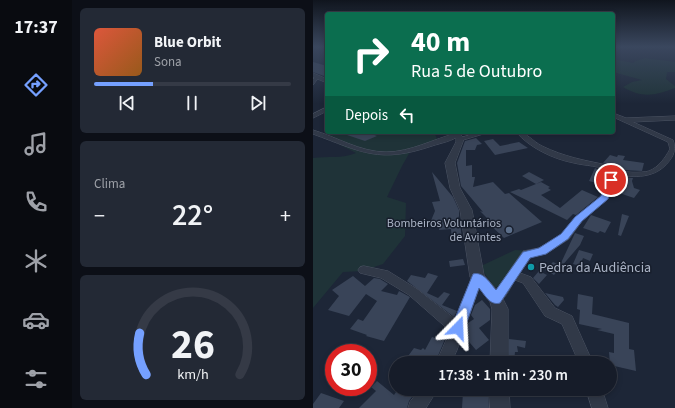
<!DOCTYPE html>
<html lang="pt">
<head>
<meta charset="utf-8">
<style>
	:root { --surface:#161c29; --page:#232935; --text:#f1f3f6; --muted:#9ea1a8; --line:#353a46; --accent:#75a0ff }
	body { margin:0; font-family:"Source Sans 3",sans-serif; background:var(--page); color:var(--text); height:100vh; display:flex; flex-direction:column; font-size:15px; white-space:nowrap }
	* { box-sizing:border-box; margin:0 }
	p { font-size:13px; color:var(--muted) }
	.icon { flex:none; width:22px; height:22px; fill:none; stroke:currentColor; stroke-width:2; stroke-linecap:round; stroke-linejoin:round }
	.map { position:relative; flex:1; overflow:hidden }
	.panel { display:flex; flex-direction:column; gap:8px; padding:8px; background:#0c0f17; width:241px }
	.panel>* { flex:none }
	.banner { position:absolute; left:12px; top:12px; width:290px; height:122px; border-radius:4px; box-shadow:0 2px 6px #0003,0 0 0 1px var(--line); background:#0b6e4f; color:#fff; overflow:hidden }
	.speed { position:absolute; left:12px; top:344px; display:flex; gap:8px; font-size:20px; font-weight:700; text-align:center }
	.speed>* { display:grid; place-content:center; width:52px; height:52px; border-radius:50%; background:var(--surface); box-shadow:0 2px 6px #0003,0 0 0 1px var(--line); line-height:1 }
	.speed .limit { border:6px solid #d22; background:#fff; color:#111 }
	.pin { position:absolute; display:grid; place-items:center; width:34px; height:34px; color:#fff; margin:-17px; border:2px solid #fff; border-radius:50%; box-shadow:0 1px 4px #0007 }
	.me { position:absolute; width:44px; margin:-22px; rotate:21deg; stroke-linejoin:round; filter:drop-shadow(0 0 3px #0008) }
	.turn { display:flex; align-items:center; gap:14px; height:84px; padding:0 20px; font-size:18px }
	.turn .icon { width:52px; height:52px; stroke-width:2.5 }
	.turn b { display:block; font-size:28px; line-height:34px }
	.then { display:flex; align-items:center; height:38px; padding:0 20px; background:#0003; gap:8px; font-size:15px }
	.big { font-size:30px; font-weight:600; line-height:1.1 }
	.panel .tile { flex:1; display:flex; flex-direction:column; justify-content:center; gap:6px; min-width:0; padding:0 14px; border-radius:6px; background:var(--page) }
	.panel .dial { align-items:center; gap:0 }
	.dial svg { height:104px; overflow:visible; fill:none; stroke:var(--line); stroke-width:7; stroke-linecap:round; text-anchor:middle }
	.dial text { fill:var(--text); stroke:none }
	.song { display:flex; align-items:center; gap:12px }
	.cover { width:48px; height:48px; border-radius:6px; background:linear-gradient(135deg,hsl(10 70% 55%),hsl(30 70% 35%)) }
	.played { height:4px; border-radius:2px; background:linear-gradient(90deg,var(--accent) 30%,var(--line) 30%) }
	.keys { display:flex; justify-content:space-around; direction:ltr }
	.heat { display:flex; justify-content:space-between; align-items:center; font-size:22px; direction:ltr }
	.trip { position:absolute; left:76px; top:356px; width:228px; height:40px; border-radius:20px; background:var(--surface); box-shadow:0 2px 6px #0003,0 0 0 1px var(--line); font-weight:600; line-height:40px; text-align:center }
	main { display:flex; flex:1; min-height:0 }
	.tabs { display:flex; flex-direction:column; width:72px; justify-content:space-around; align-items:center; background:#090b10; color:var(--muted) }
	.tabs .icon { width:28px; height:28px }
	.tabs .on { color:var(--accent) }
	.tabs b { font-size:18px; color:var(--text) }
	.map>svg:first-child { display:block }
	.green { fill:#1f3338 }
	.building { fill:#394458 }
	.lines { fill:none; stroke-linecap:round; stroke-linejoin:round }
	.minor-casing { stroke:#4b5363; stroke-width:1 }
	.tertiary-casing { stroke:#4b5363; stroke-width:1 }
	.minor { fill:#313948; fill-rule:evenodd }
	.tertiary { fill:#313948; fill-rule:evenodd }
	.route { fill:#75a0ff; stroke:#4c68a6 }
	.service-dot { fill:#5c6f8a; stroke:#171e2c; stroke-width:1.5 }
	.culture-dot { fill:#0f9aa8; stroke:#171e2c; stroke-width:1.5 }
	.labels { text-anchor:middle; stroke-width:3; stroke-linejoin:round; paint-order:stroke }
	.poi-label { font-size:12px; fill:#aab3c5; stroke:#171e2c; text-anchor:end }
	.near-poi-label { font-size:14px; fill:#aab3c5; stroke:#171e2c; text-anchor:start }
</style>
</head>
<body>
<main>
<nav class="tabs">
<b>17:37</b>
<svg class="icon on" aria-label="directions" viewBox="0 0 24 24"><path d="M12 3l9 9-9 9-9-9zM9 14v-3h6M13 9l2 2-2 2"/></svg>
<svg class="icon" aria-label="music" viewBox="0 0 24 24"><path d="M9 18V5l10-2v13"/><circle cx="6" cy="18" r="3"/><circle cx="16" cy="16" r="3"/></svg>
<svg class="icon" aria-label="phone" viewBox="0 0 24 24"><path d="M5 4h4l2 5-3 2q2 4 5 5l2-3 5 2v4C11 20 4 13 5 4z"/></svg>
<svg class="icon" aria-label="climate" viewBox="0 0 24 24"><path d="M12 3v18M4 7l16 10M4 17L20 7"/></svg>
<svg class="icon" aria-label="car" viewBox="0 0 24 24"><path d="M5 17H2v-5l4-1 3-4h7l3 4 3 1v5h-3M9 17h6M6 11h13"/><circle cx="7" cy="17" r="2"/><circle cx="17" cy="17" r="2"/></svg>
<svg class="icon" aria-label="filters" viewBox="0 0 24 24"><path d="M4 7h16M4 17h16"/><circle cx="9" cy="7" r="2"/><circle cx="15" cy="17" r="2"/></svg>
</nav>
<section class="panel">
<div class="tile">
<div class="song"><i class="cover"></i><div><b>Blue Orbit</b><p>Sona</p></div></div>
<div class="played"></div>
<div class="keys"><svg class="icon" aria-label="previous" viewBox="0 0 24 24"><path d="M18 5L8 12l10 7zM5 5v14"/></svg><svg class="icon" aria-label="pause" viewBox="0 0 24 24"><path d="M8 5v14M16 5v14"/></svg><svg class="icon" aria-label="next" viewBox="0 0 24 24"><path d="M6 5l10 7-10 7zM19 5v14"/></svg></div>
</div>
<div class="tile"><p>Clima</p>
<div class="heat"><a>−</a><b class="big">22°</b><a>+</a></div>
</div>
<div class="tile dial"><svg viewBox="0 0 100 80">
<path d="M14 69A42 42 0 1 1 86 69"/>
<path d="M14 69A42 42 0 0 1 9 37" stroke="#75a0ff"/>
<text x="50" y="56" font-size="32" font-weight="700">26</text>
<text x="50" y="72" font-size="11">km/h</text>
</svg></div>
</section>
<div class="map">
<svg width="362" height="408" viewBox="0 0 362 408">
	<rect width="100%" height="100%" fill="#1d2637"/>
	<path class="green" d="M 332,58 L 362,62 L 362,72 L 354,72 L 353,79 L 362,86 L 362,88 C 343,95 330,99 310,87 L 319,82 L 329,80 L 300,72 L 300,59 L 320,63 L 323,61 Z
		M 22,132 L 121,132 L 125,141 L 97,152 L 89,166 L 74,197 L 93,203 L 92,236 L 70,264 L 49,271 L 30,272 L 0,308 L 0,158 C 14,156 30,159 43,153 L 12,137 Z
		M 202,250 L 218,251 L 186,287 L 181,287 L 168,268 L 168,266 Z"/>
	<path class="building" d="M 0,62 L 14,66 L 14,77 L 0,72 Z
		M 25,132 L 53,132 L 64,136 L 52,141 Z
		M 163,138 L 169,144 L 164,145 L 162,150 L 153,150 L 153,166 L 159,165 L 159,177 L 162,177 L 160,187 L 180,182 L 192,194 L 196,193 L 229,222 L 191,238 L 174,222 L 177,221 L 167,211 L 170,212 L 148,186 L 144,163 L 152,141 Z
		M 180,139 L 187,146 L 206,142 L 215,148 L 182,155 L 171,141 Z
		M 297,155 L 304,157 L 305,155 L 312,156 L 310,160 L 331,163 L 329,171 L 310,170 L 290,163 Z
		M 282,168 L 295,174 L 291,185 L 276,181 Z
		M 119,172 L 140,197 L 146,210 L 146,216 L 144,222 L 147,222 L 149,240 L 139,241 L 138,229 L 126,230 L 126,224 L 117,223 L 122,211 L 119,202 L 127,201 Z
		M 216,172 L 231,180 L 223,184 L 209,176 Z
		M 305,177 L 320,178 L 319,181 L 321,188 L 327,190 L 321,198 L 312,195 L 313,193 L 312,195 L 304,192 L 307,189 L 301,187 Z
		M 228,182 L 237,187 L 235,188 L 238,190 L 228,195 L 247,208 L 269,190 L 285,197 L 263,215 L 260,214 L 254,220 L 197,192 L 206,189 L 208,190 Z
		M 309,214 L 316,216 L 308,236 L 305,235 Z
		M 278,215 L 298,222 L 292,233 L 287,231 L 285,233 L 270,228 Z
		M 262,233 L 271,236 L 267,245 L 241,275 L 232,270 L 240,262 L 247,265 Z
		M 266,250 L 280,254 L 277,261 L 270,258 L 267,266 L 260,264 Z
		M 150,259 L 152,265 L 137,267 L 136,261 Z
		M 226,271 L 234,275 L 226,284 L 220,278 Z
		M 115,273 L 125,276 L 114,293 L 125,298 L 131,292 L 137,294 L 129,305 L 144,311 L 141,317 L 94,281 L 98,275 L 112,278 Z
		M 40,276 L 52,286 L 61,278 L 67,279 L 75,284 L 68,291 L 84,295 L 86,291 L 97,297 L 71,341 L 53,336 L 54,335 L 37,329 L 45,319 L 50,321 L 64,301 L 53,294 L 36,316 L 15,310 L 26,296 L 19,290 Z
		M 232,293 L 250,297 L 251,300 L 245,307 L 242,305 Z
		M 265,294 L 280,297 L 279,314 L 316,323 L 316,349 L 321,350 L 323,371 L 297,365 L 296,352 L 301,353 L 301,334 L 284,330 L 289,329 L 266,324 L 267,310 L 264,309 Z
		M 169,300 L 177,309 L 177,320 L 166,328 L 176,340 L 163,350 L 151,336 L 155,323 L 161,319 L 158,315 L 162,305 Z
		M 119,337 L 129,340 L 128,341 L 132,339 L 122,363 L 90,363 L 101,348 L 108,350 L 110,348 L 112,350 Z
		M 196,339 L 213,341 L 212,348 L 204,346 L 205,352 L 202,352 L 201,363 L 196,363 Z
		M 64,381 L 81,395 L 85,389 L 105,389 L 96,401 L 94,408 L 46,408 L 63,391 L 58,387 Z
		M 150,392 L 175,392 L 176,408 L 149,408 Z
		M 8,393 L 31,401 L 26,408 L 0,408 L 0,404 Z"/>
	<g class="lines">
		<defs>
			<path id="minor" d="M 2,76 L 6,77 L 0,85 L 0,80 Z
				M 14,107 L 14,111 L 0,118 L 0,114 Z
				M 300,113 L 313,118 L 362,116 L 362,120 L 320,122 L 360,140 C 362,145 362,152 359,157 C 346,178 326,178 304,175 L 295,199 L 269,221 L 256,239 L 233,254 L 218,257 L 207,273 L 218,277 L 242,308 L 259,316 L 280,363 L 266,363 L 249,324 L 232,316 L 210,283 L 202,280 C 197,288 190,306 179,303 L 177,299 L 210,251 L 226,248 L 248,235 L 263,217 L 288,196 L 297,173 C 288,165 272,166 261,163 C 240,159 217,148 203,132 C 214,132 219,141 229,146 C 252,157 270,160 294,165 C 298,165 299,167 302,169 C 309,173 329,173 336,171 C 346,167 352,158 357,149 L 355,142 L 300,117 Z
				M 0,130 C 24,137 47,152 73,152 C 98,152 120,139 144,133 L 147,135 C 140,141 128,143 119,146 C 66,164 49,152 0,134 Z
				M 166,132 L 177,132 L 147,141 L 144,139 Z
				M 51,266 L 75,271 L 104,289 L 142,319 L 160,274 L 164,273 L 168,274 L 170,277 L 144,350 L 138,363 L 123,363 L 137,331 L 96,295 L 68,278 L 47,273 L 45,270 L 47,267 Z
				M 107,389 L 125,389 L 113,408 L 95,408 L 97,402 Z
				M 273,389 L 289,389 L 295,408 L 279,408 Z"/>
			<path id="tertiary" d="M 0,73 L 14,79 L 14,83 L 0,77 Z
				M 138,132 L 146,132 L 151,139 L 142,163 L 147,188 L 159,210 L 171,275 L 188,295 L 195,309 L 195,363 L 177,363 L 179,309 L 177,302 L 157,277 L 147,210 L 137,188 L 132,163 L 143,142 L 143,139 Z
				M 176,389 L 196,389 L 197,408 L 177,408 Z"/>
		</defs>
		<use href="#minor" class="minor-casing"/>
		<use href="#tertiary" class="tertiary-casing"/>
		<use href="#minor" class="minor"/>
		<use href="#tertiary" class="tertiary"/>
	</g>
	<linearGradient id="sky" x2="0" y2="1"><stop stop-color="#10151e"/><stop offset="0.45" stop-color="#3a475e"/><stop offset="1" stop-color="#3a475e" stop-opacity="0"/></linearGradient>
	<rect width="362" height="104" fill="url(#sky)"/>
	<path class="route" d="M 295,178 L 298,178 L 302,180 L 295,199 L 269,221 L 255,239 L 233,254 L 217,258 L 187,303 C 177,306 172,295 166,288 L 150,333 L 145,334 L 140,333 L 138,328 L 160,274 C 170,271 177,283 183,290 L 210,252 L 226,248 L 248,234 L 262,217 L 288,196 Z"/>
	<circle class="service-dot" cx="196" cy="230" r="4"/>
	<circle class="culture-dot" cx="218" cy="267" r="4"/>
	<g class="labels">
		<g class="poi-label">
			<text x="188" y="227">Bombeiros Voluntários<tspan x="188" dy="14">de Avintes</tspan></text>
		</g>
		<g class="near-poi-label">
			<text x="226" y="272">Pedra da Audiência</text>
		</g>
	</g>
</svg>
<div class="speed"><div class="limit">30</div></div>
<div class="pin" style="left:298px;top:180px;background:#d93025"><svg class="icon" aria-label="arrive" viewBox="0 0 24 24"><path d="M6 21V4h12l-3 4 3 4H6"/></svg></div>
<svg class="me" style="left:145px;top:328px" viewBox="-20 -20 40 40"><path d="M0-17L14 15 0 8-14 15z" fill="#75a0ff" stroke="#fff" stroke-width="4"/></svg>
<div class="trip">17:38 · 1 min · 230 m</div>
<div class="banner">
<div class="turn"><svg class="icon" aria-label="right" viewBox="0 0 24 24"><path d="M7 20v-9h11M14 6l5 5-5 5"/></svg><div><b>40 m</b>Rua 5 de Outubro</div></div>
<div class="then">Depois<svg class="icon" aria-label="left" viewBox="0 0 24 24"><path d="M17 20v-9H6M10 6l-5 5 5 5"/></svg></div>
</div>
</div>
</main>
</body>
</html>
